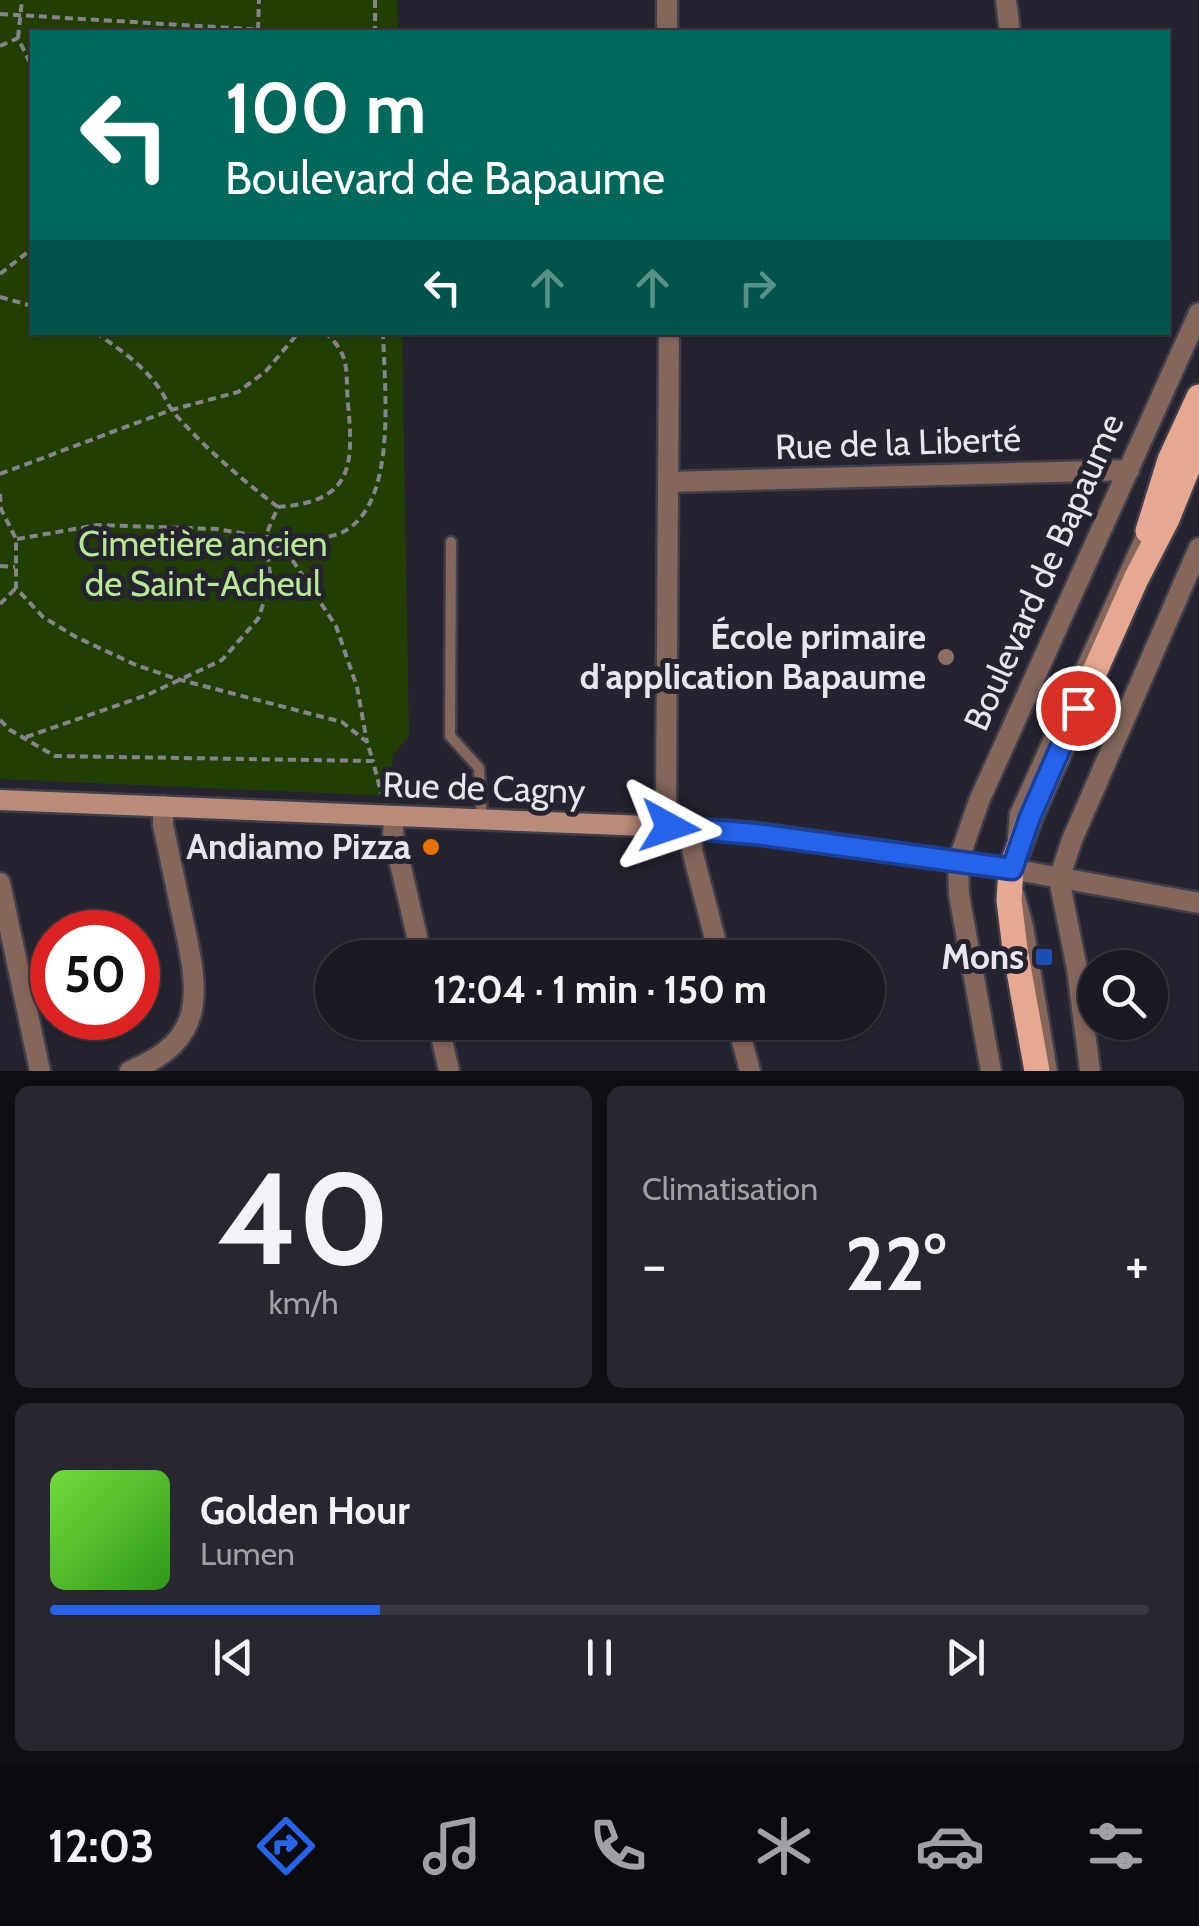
<!DOCTYPE html>
<html lang="fr">
<head>
<meta charset="utf-8">
<style>
	:root { --surface:#1b1a23; --page:#282730; --text:#f1f3f6; --muted:#a0a1a6; --line:#393841; --accent:#2563eb }
	body { margin:0; font-family:Cabin,sans-serif; background:var(--page); color:var(--text); height:100vh; display:flex; flex-direction:column; font-size:38px; white-space:nowrap }
	* { box-sizing:border-box; margin:0 }
	p { font-size:32px; color:var(--muted) }
	.icon { flex:none; width:55px; height:55px; fill:none; stroke:currentColor; stroke-width:2; stroke-linecap:round; stroke-linejoin:round }
	.map { position:relative; height:1071px; overflow:hidden }
	.sheet { display:flex; flex-direction:column; gap:15px; padding:15px; background:#0f0e13; flex:1 }
	.sheet>* { flex:none }
	.hud { position:absolute; left:30px; top:30px; width:1140px; height:305px; border-radius:0px; box-shadow:0 2px 8px #0004,0 0 0 2px var(--line); background:#00695c; color:#fff; overflow:hidden }
	.fabs { position:absolute; left:1078px; top:950px; display:grid; gap:20px }
	.fabs a { display:grid; place-items:center; width:90px; height:90px; border-radius:50%; background:var(--surface); box-shadow:0 2px 8px #0004,0 0 0 2px var(--line); font-size:50px }
	.speed { position:absolute; left:30px; top:910px; display:flex; gap:20px; font-size:50px; font-weight:700; text-align:center }
	.speed>* { display:grid; place-content:center; width:130px; height:130px; border-radius:50%; background:var(--surface); box-shadow:0 2px 8px #0004,0 0 0 2px var(--line); line-height:1 }
	.speed .limit { border:15px solid #d22; background:#fff; color:#111 }
	.pin { position:absolute; display:grid; place-items:center; width:85px; height:85px; color:#fff; margin:-42px; border:5px solid #fff; border-radius:50%; box-shadow:0 2px 10px #0007 }
	.me { position:absolute; width:110px; margin:-55px; rotate:95deg; stroke-linejoin:round; filter:drop-shadow(0 0 8px #0008) }
	.turn { display:flex; align-items:center; gap:35px; height:210px; padding:0 30px; font-size:45px }
	.turn .icon { width:130px; height:130px; stroke-width:2.5 }
	.turn b { display:block; font-size:70px; line-height:85px }
	.lanes { display:flex; align-items:center; height:95px; padding:0 30px; background:#0003; justify-content:center; gap:50px; direction:ltr }
	.lanes .off { opacity:.35 }
	.big { font-size:75px; font-weight:700; line-height:1.1 }
	.sheet .card { flex:1; display:flex; flex-direction:column; justify-content:center; gap:15px; min-width:0; padding:0 35px; border-radius:15px; background:var(--page) }
	.sheet .dial { align-items:center; gap:0 }
	.dial b { font-size:130px; line-height:1 }
	.song { display:flex; align-items:center; gap:30px }
	.cover { width:120px; height:120px; border-radius:15px; background:linear-gradient(135deg,hsl(100 70% 55%),hsl(110 70% 35%)) }
	.played { height:10px; border-radius:5px; background:linear-gradient(90deg,var(--accent) 30%,var(--line) 30%) }
	.keys { display:flex; justify-content:space-around; direction:ltr }
	.heat { display:flex; justify-content:space-between; align-items:center; font-size:55px; direction:ltr }
	.sheet .tiles { flex:1; display:grid; gap:15px; grid-template-columns:1fr 1fr }
	.card:last-child { grid-column:span 2 }
	.trip { position:absolute; left:315px; top:940px; width:570px; height:100px; border-radius:50px; background:var(--surface); box-shadow:0 2px 8px #0004,0 0 0 2px var(--line); font-weight:700; line-height:100px; text-align:center }
	.menu { display:flex; height:160px; justify-content:space-around; align-items:center; background:#0b0a0e; color:var(--muted) }
	.menu .icon { width:70px; height:70px }
	.menu .selected { color:var(--accent) }
	.menu b { font-size:45px; color:var(--text) }
	.map>svg:first-child { display:block }
	.green { fill:#223f03 }
	.lines { fill:none; stroke-linecap:round; stroke-linejoin:round }
	.lane-casing { stroke:#3f3e4a; stroke-width:15 }
	.street-casing { stroke:#3f3e4a; stroke-width:25 }
	.secondary-casing { stroke:#3f3e4a; stroke-width:25 }
	.primary-casing { stroke:#3f3e4a; stroke-width:30 }
	.path { stroke:#85848e; stroke-width:4; stroke-dasharray:8 5; stroke-linecap:butt }
	.lane { stroke:#84665b; stroke-width:10 }
	.street { stroke:#84665b; stroke-width:20 }
	.secondary { stroke:#bb8b79; stroke-width:20 }
	.primary { stroke:#e6a890; stroke-width:25 }
	.route-casing { stroke:#184099; stroke-width:25 }
	.route { stroke:#2563eb; stroke-width:18 }
	.education-dot { fill:#8d6e63; stroke:#24232f; stroke-width:4 }
	.food-dot { fill:#e8710a; stroke:#24232f; stroke-width:4 }
	.transit-dot { fill:#1a4fb4; stroke:#24232f; stroke-width:4 }
	.labels { text-anchor:middle; stroke-width:10; stroke-linejoin:round; paint-order:stroke }
	.street-label { font-size:35px; fill:#e7e6ee; stroke:#24232f }
	.park-label { font-size:35px; fill:#b7e992; stroke:#24232f }
	.poi-label { font-size:35px; font-weight:bold; fill:#e7e6ee; stroke:#24232f; text-anchor:end }
</style>
</head>
<body>
<div class="map">
<svg width="1199" height="1071" viewBox="0 0 1199 1071">
	<rect width="100%" height="100%" fill="#24232f"/>
	<path class="green" d="M 0,0 L 397,0 L 398,32 L 32,32 L 32,332 L 402,333 L 409,736 L 393,755 L 390,796 L 0,779 Z"/>
	<g class="lines">
		<defs>
			<path id="lane" d="M 451,542 L 450,736 L 479,768 L 482,820
				M 1013,837 L 1015,813 L 1145,527
				M 1019,893 L 1028,926 L 1052,1071"/>
			<path id="street" d="M 1006,0 L 1010,32
				M 667,32 L 667,0
				M 669,332 L 666,806 L 671,827
				M 668,482 L 1129,470
				M 394,818 L 393,833 L 422,958
				M 691,829 L 692,850 L 720,958
				M 1011,869 L 1199,903
				M 0,883 L 40,1071
				M 438,1022 L 449,1071
				M 737,1022 L 750,1071
				M 130,1071 C 207,1040 199,993 184,924 C 177,891 170,858 163,825 L 163,806
				M 991,1071 L 959,895 L 958,862 L 979,801 L 1199,313
				M 1090,1071 L 1077,969 L 1059,879 L 1072,840 L 1199,548"/>
			<path id="secondary" d="M 0,800 L 671,827 L 755,833 L 1011,869"/>
			<path id="primary" d="M 1148,531 L 1170,460 L 1199,397
				M 1037,1071 L 1015,949 L 1009,900 L 1011,869 L 1030,817 L 1136,579 L 1167,519 L 1199,440"/>
		</defs>
		<use href="#lane" class="lane-casing"/>
		<use href="#street" class="street-casing"/>
		<use href="#secondary" class="secondary-casing"/>
		<use href="#primary" class="primary-casing"/>
		<path class="path" d="M 375,0 L 375,32
			M 0,14 L 298,32
			M 258,30 L 259,0
			M 18,38 L 22,0
			M 0,46 L 18,38 L 32,67
			M 0,274 L 29,251 L 32,242
			M 0,297 L 32,306
			M 95,332 C 119,349 142,364 159,388 C 165,396 168,406 175,414 C 206,449 241,479 278,507
			M 324,332 C 352,355 345,371 348,404 C 354,467 352,502 278,507 L 265,537 C 288,537 323,542 343,532 C 399,503 384,385 383,332
			M 0,474 L 171,410 L 238,392 L 266,371 L 299,332
			M 0,494 L 1,509 L 16,539 L 16,588 L 43,617 L 76,637 L 136,665 L 177,679 L 342,722 L 367,742 L 373,761
			M 17,539 L 98,525 L 216,529 L 265,537 L 291,558 L 336,626 L 357,687 L 367,742
			M 0,566 L 15,567
			M 0,604 L 16,588
			M 0,720 L 10,730 L 55,756 L 373,761 L 381,793
			M 26,737 L 147,695 L 222,660 L 258,619 L 271,581 L 265,537"/>
		<use href="#lane" class="lane"/>
		<use href="#street" class="street"/>
		<use href="#secondary" class="secondary"/>
		<use href="#primary" class="primary"/>
	</g>
	<g class="lines">
		<defs>
			<path id="route" d="M 670,827 L 755,834 L 1012,869 L 1030,817 L 1078,708"/>
		</defs>
		<use href="#route" class="route-casing"/>
		<use href="#route" class="route"/>
	</g>
	<circle class="education-dot" cx="946" cy="657" r="10"/>
	<circle class="food-dot" cx="431" cy="847" r="10"/>
	<rect class="transit-dot" x="1034" y="947" width="20" height="20" rx="5"/>
	<g class="labels">
		<g class="street-label">
			<text transform="translate(898 443) rotate(-2)" y="12">Rue de la Liberté</text>
			<text transform="translate(1044 572) rotate(-66)" y="12">Boulevard de Bapaume</text>
			<text transform="translate(484 788) rotate(2)" y="12">Rue de Cagny</text>
		</g>
		<g class="park-label">
			<text x="203" y="556">Cimetière ancien<tspan x="203" dy="40">de Saint-Acheul</tspan></text>
		</g>
		<g class="poi-label">
			<text x="926" y="649">École primaire<tspan x="926" dy="40">d'application Bapaume</tspan></text>
			<text x="411" y="859">Andiamo Pizza</text>
			<text x="1024" y="969">Mons</text>
		</g>
	</g>
</svg>
<div class="fabs">
<a><svg class="icon" aria-label="search" viewBox="0 0 24 24"><circle cx="10" cy="10" r="6"/><path d="M15 15l6 6"/></svg></a>
</div>
<div class="speed"><div class="limit">50</div></div>
<div class="pin" style="left:1078px;top:708px;background:#d93025"><svg class="icon" aria-label="arrive" viewBox="0 0 24 24"><path d="M6 21V4h12l-3 4 3 4H6"/></svg></div>
<svg class="me" style="left:670px;top:827px" viewBox="-20 -20 40 40"><path d="M0-17L14 15 0 8-14 15z" fill="#2563eb" stroke="#fff" stroke-width="4"/></svg>
<div class="trip">12:04 · 1 min · 150 m</div>
<div class="hud">
<div class="turn"><svg class="icon" aria-label="left" viewBox="0 0 24 24"><path d="M17 20v-9H6M10 6l-5 5 5 5"/></svg><div><b>100 m</b>Boulevard de Bapaume</div></div>
<div class="lanes"><svg class="icon" aria-label="left" viewBox="0 0 24 24"><path d="M17 20v-9H6M10 6l-5 5 5 5"/></svg><svg class="icon off" aria-label="ahead" viewBox="0 0 24 24"><path d="M12 20V5M6 11l6-6 6 6"/></svg><svg class="icon off" aria-label="ahead" viewBox="0 0 24 24"><path d="M12 20V5M6 11l6-6 6 6"/></svg><svg class="icon off" aria-label="right" viewBox="0 0 24 24"><path d="M7 20v-9h11M14 6l5 5-5 5"/></svg></div>
</div>
</div>
<section class="sheet">
<div class="tiles">
<div class="card dial"><b>40</b><p>km/h</p></div>
<div class="card"><p>Climatisation</p>
<div class="heat"><a>−</a><b class="big">22°</b><a>+</a></div>
</div>
<div class="card">
<div class="song"><i class="cover"></i><div><b>Golden Hour</b><p>Lumen</p></div></div>
<div class="played"></div>
<div class="keys"><svg class="icon" aria-label="previous" viewBox="0 0 24 24"><path d="M18 5L8 12l10 7zM5 5v14"/></svg><svg class="icon" aria-label="pause" viewBox="0 0 24 24"><path d="M8 5v14M16 5v14"/></svg><svg class="icon" aria-label="next" viewBox="0 0 24 24"><path d="M6 5l10 7-10 7zM19 5v14"/></svg></div>
</div>
</div>
</section>
<nav class="menu">
<b>12:03</b>
<svg class="icon selected" aria-label="directions" viewBox="0 0 24 24"><path d="M12 3l9 9-9 9-9-9zM9 14v-3h6M13 9l2 2-2 2"/></svg>
<svg class="icon" aria-label="music" viewBox="0 0 24 24"><path d="M9 18V5l10-2v13"/><circle cx="6" cy="18" r="3"/><circle cx="16" cy="16" r="3"/></svg>
<svg class="icon" aria-label="phone" viewBox="0 0 24 24"><path d="M5 4h4l2 5-3 2q2 4 5 5l2-3 5 2v4C11 20 4 13 5 4z"/></svg>
<svg class="icon" aria-label="climate" viewBox="0 0 24 24"><path d="M12 3v18M4 7l16 10M4 17L20 7"/></svg>
<svg class="icon" aria-label="car" viewBox="0 0 24 24"><path d="M5 17H2v-5l4-1 3-4h7l3 4 3 1v5h-3M9 17h6M6 11h13"/><circle cx="7" cy="17" r="2"/><circle cx="17" cy="17" r="2"/></svg>
<svg class="icon" aria-label="filters" viewBox="0 0 24 24"><path d="M4 7h16M4 17h16"/><circle cx="9" cy="7" r="2"/><circle cx="15" cy="17" r="2"/></svg>
</nav>
</body>
</html>
